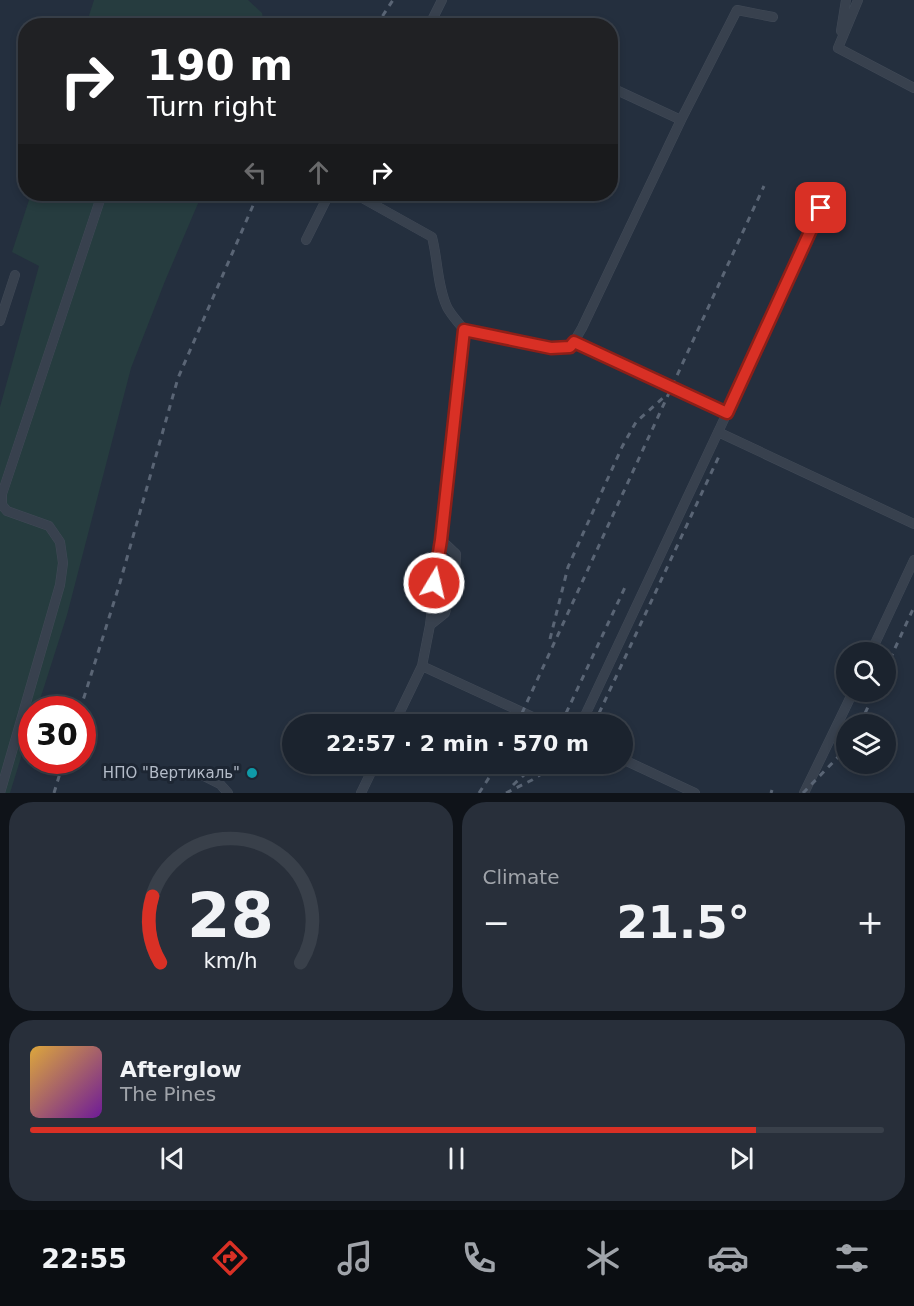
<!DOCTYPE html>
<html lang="en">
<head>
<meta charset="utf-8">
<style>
	:root { --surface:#1b232e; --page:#282f3a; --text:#f1f3f6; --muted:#a0a4aa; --line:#39404a; --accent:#d93025 }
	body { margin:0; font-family:"DejaVu Sans",sans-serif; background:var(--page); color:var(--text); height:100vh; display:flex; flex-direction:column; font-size:22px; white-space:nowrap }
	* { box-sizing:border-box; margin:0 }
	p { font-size:20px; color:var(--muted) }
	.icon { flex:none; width:33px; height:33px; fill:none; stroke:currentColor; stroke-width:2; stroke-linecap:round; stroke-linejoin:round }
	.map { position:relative; height:793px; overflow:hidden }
	.drawer { display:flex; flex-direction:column; gap:9px; padding:9px; background:#0f1319; flex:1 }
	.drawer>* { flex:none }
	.top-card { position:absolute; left:18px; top:18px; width:600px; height:183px; border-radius:24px; box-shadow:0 3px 9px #0003,0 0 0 2px var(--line); background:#202124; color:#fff; overflow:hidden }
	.fabs { position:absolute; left:836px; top:642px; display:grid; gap:12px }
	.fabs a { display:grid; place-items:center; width:60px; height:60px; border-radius:50%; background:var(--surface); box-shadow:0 3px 9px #0003,0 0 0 2px var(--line); font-size:30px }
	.speed { position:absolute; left:18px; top:696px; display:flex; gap:12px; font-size:30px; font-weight:700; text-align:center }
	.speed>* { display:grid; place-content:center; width:78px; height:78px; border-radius:50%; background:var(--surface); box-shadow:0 3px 9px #0003,0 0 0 2px var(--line); line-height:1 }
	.speed .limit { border:9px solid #d22; background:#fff; color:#111 }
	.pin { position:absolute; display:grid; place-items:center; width:51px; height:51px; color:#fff; margin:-26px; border-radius:12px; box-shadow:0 3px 9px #0006 }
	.me { position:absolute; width:66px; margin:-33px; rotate:9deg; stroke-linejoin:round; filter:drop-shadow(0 0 4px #0008) }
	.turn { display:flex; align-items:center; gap:21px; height:126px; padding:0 30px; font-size:27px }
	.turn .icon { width:78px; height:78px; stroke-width:2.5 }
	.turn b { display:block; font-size:42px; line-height:51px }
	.lanes { display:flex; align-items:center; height:57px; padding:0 30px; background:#0003; justify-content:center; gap:30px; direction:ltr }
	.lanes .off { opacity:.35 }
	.big { font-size:45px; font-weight:700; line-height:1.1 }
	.drawer .widget { flex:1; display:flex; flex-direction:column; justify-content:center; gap:9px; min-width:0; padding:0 21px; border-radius:24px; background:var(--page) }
	.drawer .dial { align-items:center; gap:0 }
	.dial svg { height:156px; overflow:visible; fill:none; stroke:var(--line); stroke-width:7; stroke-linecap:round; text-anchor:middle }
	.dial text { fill:var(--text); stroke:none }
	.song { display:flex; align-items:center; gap:18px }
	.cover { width:72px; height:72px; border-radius:9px; background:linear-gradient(135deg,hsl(40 70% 55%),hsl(280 70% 35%)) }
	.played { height:6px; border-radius:3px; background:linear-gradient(90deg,var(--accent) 85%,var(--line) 85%) }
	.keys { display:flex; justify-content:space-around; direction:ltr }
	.heat { display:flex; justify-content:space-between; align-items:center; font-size:33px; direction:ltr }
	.drawer .tiles { flex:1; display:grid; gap:9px; grid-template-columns:1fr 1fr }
	.widget:last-child { grid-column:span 2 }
	.trip { position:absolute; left:282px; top:714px; width:351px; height:60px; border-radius:30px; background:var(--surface); box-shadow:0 3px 9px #0003,0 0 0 2px var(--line); font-weight:700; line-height:60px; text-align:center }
	.menu { display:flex; height:96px; justify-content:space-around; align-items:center; background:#0b0e12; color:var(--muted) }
	.menu .icon { width:42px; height:42px }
	.menu .current { color:var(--accent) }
	.menu b { font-size:27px; color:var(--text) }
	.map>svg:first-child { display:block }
	.green { fill:#263c3f }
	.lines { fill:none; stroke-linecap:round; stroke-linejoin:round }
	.minor-casing { stroke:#414a57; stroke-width:10 }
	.minor { stroke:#38414e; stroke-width:9 }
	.rail { stroke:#5a6575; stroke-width:3; stroke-dasharray:6 6; stroke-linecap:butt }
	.route-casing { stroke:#8d1f18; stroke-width:15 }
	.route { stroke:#d93025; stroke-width:10 }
	.culture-dot { fill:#0f9aa8; stroke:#1d2633; stroke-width:2 }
	.labels { text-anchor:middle; stroke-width:6; stroke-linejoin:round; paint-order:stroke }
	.poi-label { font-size:15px; fill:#b4bcc9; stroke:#1d2633; text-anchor:end }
</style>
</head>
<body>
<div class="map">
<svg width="914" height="793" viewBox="0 0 914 793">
	<rect width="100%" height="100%" fill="#242f3e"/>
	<path class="green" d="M 94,0 L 248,0 L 262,13 L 264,25 L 86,25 Z
		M 31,194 L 202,194 L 165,281 L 131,368 L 67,615 L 37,709 L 32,710 L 31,725 L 10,793 L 0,793 L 0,407 L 39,266 L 12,252 Z"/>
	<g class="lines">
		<defs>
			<path id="minor" d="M 858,0 L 838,48 L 914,88
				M 429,26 L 442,0
				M 841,31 L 846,0
				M 610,87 L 681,120
				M 355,194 L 432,237 C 438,260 437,285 447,307 C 451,315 459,323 464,330 L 430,625 L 422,666 L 394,724
				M 306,240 L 329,194
				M 0,321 L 15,275
				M 464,330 L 551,348 L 571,347 L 582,328 L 681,120 L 737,10 L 773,17
				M 574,342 L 727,413 L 581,724
				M 727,413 L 821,208
				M 718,432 L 914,524
				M 430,625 L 445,613 L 455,577 L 456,554 L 441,540
				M 871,652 L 914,560
				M 422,666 L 548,724
				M 622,759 L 695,793
				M 200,774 L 220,784 L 228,793
				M 0,793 L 60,585 L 63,563 L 60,542 L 49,526 L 7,511 L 2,505 L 2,494 L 102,194
				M 361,793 L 375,764
				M 804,793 L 853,692"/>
		</defs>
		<use href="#minor" class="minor-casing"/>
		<use href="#minor" class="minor"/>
		<path class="rail" d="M 376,26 L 393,0
			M 550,639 L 568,567 L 622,447 L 636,422 L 665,396
			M 885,670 L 914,607
			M 80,710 L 119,586 L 178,378 L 258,194
			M 517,724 L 764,186
			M 561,724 L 627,583
			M 594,724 L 720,454
			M 860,724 L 875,692
			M 513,785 L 536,764
			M 54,793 L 64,760
			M 479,793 L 498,764
			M 506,793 L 532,780 L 557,764
			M 771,793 L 772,790
			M 803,793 L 846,749"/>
	</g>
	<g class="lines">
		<defs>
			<path id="route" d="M 434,583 L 441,540 L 464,330 L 551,348 L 570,347 L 574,342 L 727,413 L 821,208"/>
		</defs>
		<use href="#route" class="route-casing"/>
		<use href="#route" class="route"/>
	</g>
	<circle class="culture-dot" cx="252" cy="773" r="6"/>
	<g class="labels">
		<g class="poi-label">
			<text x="240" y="778">НПО "Вертикаль"</text>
		</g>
	</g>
</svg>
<div class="fabs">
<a><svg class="icon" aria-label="search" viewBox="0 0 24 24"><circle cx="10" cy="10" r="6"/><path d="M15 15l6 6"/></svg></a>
<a><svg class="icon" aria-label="layers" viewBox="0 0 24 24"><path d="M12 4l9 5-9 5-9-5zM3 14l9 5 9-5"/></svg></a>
</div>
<div class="speed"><div class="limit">30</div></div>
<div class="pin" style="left:821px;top:208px;background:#d93025"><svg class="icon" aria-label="arrive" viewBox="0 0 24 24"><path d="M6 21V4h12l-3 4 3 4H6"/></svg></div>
<svg class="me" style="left:434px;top:583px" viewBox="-20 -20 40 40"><circle r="17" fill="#d93025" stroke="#fff" stroke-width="3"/><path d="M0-11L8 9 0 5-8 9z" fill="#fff"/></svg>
<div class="trip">22:57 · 2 min · 570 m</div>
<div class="top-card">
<div class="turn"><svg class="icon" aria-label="right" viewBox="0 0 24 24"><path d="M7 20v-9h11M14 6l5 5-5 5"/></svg><div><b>190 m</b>Turn right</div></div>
<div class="lanes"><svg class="icon off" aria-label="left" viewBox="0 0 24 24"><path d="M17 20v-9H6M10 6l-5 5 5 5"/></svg><svg class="icon off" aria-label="ahead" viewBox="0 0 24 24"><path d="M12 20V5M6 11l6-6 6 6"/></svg><svg class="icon" aria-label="right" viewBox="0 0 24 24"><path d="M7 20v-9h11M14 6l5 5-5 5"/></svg></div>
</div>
</div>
<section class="drawer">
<div class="tiles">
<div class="widget dial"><svg viewBox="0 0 100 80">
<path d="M14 69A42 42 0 1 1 86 69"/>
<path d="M14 69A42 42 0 0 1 10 35" stroke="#d93025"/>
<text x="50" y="56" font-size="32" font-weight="700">28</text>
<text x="50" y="72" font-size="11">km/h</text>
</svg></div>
<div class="widget"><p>Climate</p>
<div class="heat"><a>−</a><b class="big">21.5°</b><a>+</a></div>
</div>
<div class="widget">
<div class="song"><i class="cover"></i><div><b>Afterglow</b><p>The Pines</p></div></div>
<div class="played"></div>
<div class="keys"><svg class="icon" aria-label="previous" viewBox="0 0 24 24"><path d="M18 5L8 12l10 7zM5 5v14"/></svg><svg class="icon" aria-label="pause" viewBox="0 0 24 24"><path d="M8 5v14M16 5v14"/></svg><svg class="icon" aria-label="next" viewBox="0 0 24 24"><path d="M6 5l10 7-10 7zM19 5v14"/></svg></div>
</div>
</div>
</section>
<nav class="menu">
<b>22:55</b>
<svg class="icon current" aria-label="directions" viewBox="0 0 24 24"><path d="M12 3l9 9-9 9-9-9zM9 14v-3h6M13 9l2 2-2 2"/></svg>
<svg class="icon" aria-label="music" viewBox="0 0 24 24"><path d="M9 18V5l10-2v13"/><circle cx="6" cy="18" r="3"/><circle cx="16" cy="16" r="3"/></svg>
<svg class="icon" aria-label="phone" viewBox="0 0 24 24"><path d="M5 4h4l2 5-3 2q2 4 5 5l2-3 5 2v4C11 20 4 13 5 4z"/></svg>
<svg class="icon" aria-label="climate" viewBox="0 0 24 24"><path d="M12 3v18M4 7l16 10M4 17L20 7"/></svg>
<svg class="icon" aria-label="car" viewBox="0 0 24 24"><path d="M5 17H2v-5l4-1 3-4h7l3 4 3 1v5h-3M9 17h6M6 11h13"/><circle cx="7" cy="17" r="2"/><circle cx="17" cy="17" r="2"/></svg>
<svg class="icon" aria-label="filters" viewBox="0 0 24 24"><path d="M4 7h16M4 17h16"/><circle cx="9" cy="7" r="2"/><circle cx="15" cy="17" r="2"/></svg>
</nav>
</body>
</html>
